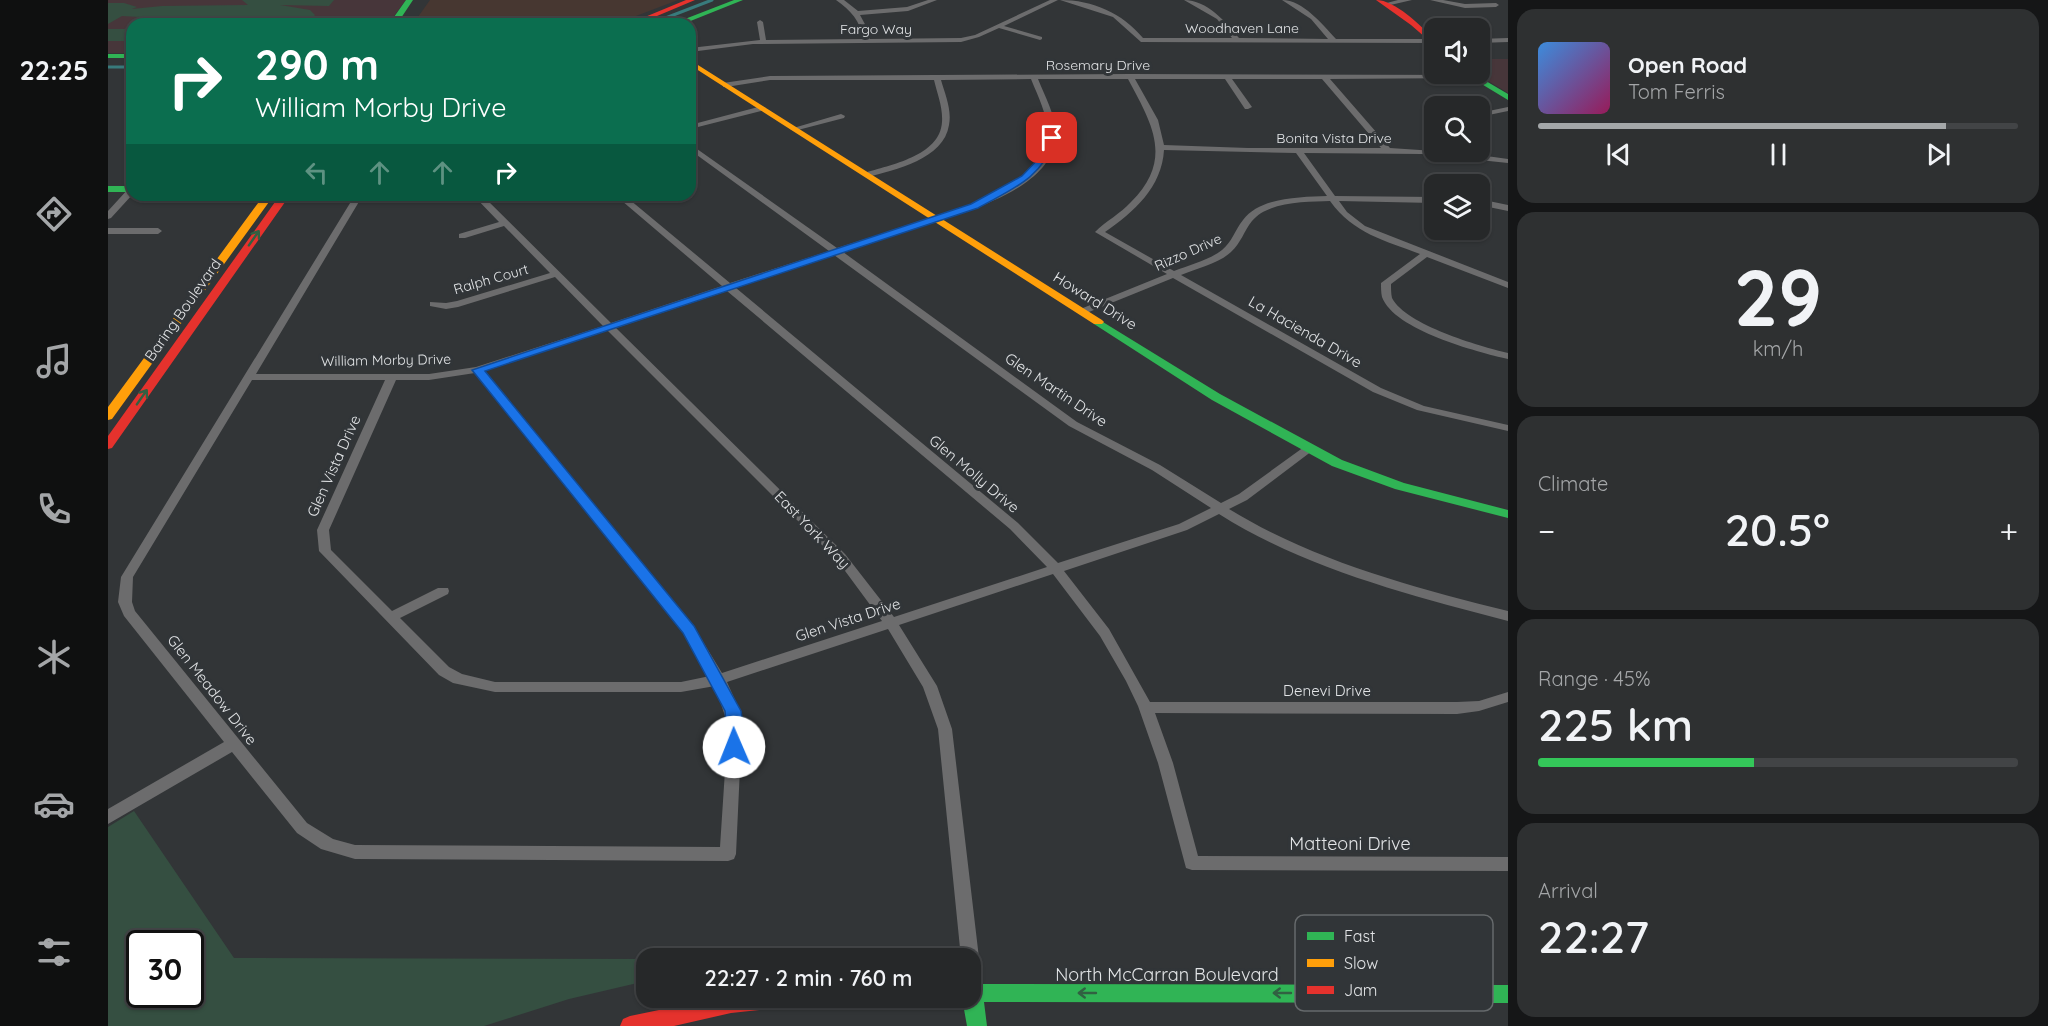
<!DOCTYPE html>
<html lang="en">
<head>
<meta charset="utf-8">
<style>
	:root { --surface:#262829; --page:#2e3031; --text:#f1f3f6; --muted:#a4a6a8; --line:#424446; --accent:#a4a7a9 }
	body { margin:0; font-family:Quicksand,sans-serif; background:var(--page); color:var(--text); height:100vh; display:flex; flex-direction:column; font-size:22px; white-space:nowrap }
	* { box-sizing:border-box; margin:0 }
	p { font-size:20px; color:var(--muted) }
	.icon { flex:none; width:33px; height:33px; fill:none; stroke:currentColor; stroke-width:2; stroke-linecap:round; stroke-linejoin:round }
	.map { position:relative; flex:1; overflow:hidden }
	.drawer { display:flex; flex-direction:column; gap:9px; padding:9px; background:#151617; width:540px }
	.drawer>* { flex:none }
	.guide { position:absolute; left:18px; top:18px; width:570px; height:183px; border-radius:18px; box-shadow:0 2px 4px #0004,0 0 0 2px var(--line); background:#0b6e4f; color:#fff; overflow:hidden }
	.controls { position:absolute; left:1316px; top:18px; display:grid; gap:12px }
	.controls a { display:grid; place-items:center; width:66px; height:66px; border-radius:12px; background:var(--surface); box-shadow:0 2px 4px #0004,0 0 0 2px var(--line); font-size:30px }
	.speed { position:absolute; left:18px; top:930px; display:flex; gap:12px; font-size:30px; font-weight:700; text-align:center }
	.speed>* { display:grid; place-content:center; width:78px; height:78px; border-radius:50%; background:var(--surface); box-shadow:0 2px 4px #0004,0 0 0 2px var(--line); line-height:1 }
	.speed .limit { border:3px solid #111; border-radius:9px; background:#fff; color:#111 }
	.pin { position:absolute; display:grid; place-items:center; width:51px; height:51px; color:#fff; margin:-26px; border-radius:12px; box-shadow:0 3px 9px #0006 }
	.me { position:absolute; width:66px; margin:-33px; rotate:359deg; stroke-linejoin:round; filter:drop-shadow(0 0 4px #0008) }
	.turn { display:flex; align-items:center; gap:21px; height:126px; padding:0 30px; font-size:27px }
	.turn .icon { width:78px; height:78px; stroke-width:2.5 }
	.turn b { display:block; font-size:42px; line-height:51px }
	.lanes { display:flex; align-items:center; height:57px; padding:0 30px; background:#0003; justify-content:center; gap:30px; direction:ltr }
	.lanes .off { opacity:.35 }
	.big { font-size:45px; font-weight:600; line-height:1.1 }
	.drawer .tile { flex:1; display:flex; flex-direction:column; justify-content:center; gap:9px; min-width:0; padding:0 21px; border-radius:18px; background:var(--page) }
	.drawer .dial { align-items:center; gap:0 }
	.dial b { font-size:78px; line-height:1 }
	.song { display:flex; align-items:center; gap:18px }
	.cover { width:72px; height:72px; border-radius:9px; background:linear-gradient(135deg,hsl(210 70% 55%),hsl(330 70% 35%)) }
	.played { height:6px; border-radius:3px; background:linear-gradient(90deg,var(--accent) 85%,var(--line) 85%) }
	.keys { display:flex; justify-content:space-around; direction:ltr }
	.heat { display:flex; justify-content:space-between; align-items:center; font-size:33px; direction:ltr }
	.charge { height:9px; border-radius:4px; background:linear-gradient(90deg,#34c759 45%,var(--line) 0) }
	.trip { position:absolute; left:528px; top:948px; width:345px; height:60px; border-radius:18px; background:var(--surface); box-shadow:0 2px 4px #0004,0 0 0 2px var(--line); font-weight:600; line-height:60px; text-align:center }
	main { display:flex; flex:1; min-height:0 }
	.tabs { display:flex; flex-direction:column; width:108px; justify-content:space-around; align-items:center; background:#0f1010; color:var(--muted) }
	.tabs .icon { width:42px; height:42px }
	.tabs .selected { color:var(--accent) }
	.tabs b { font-size:27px; color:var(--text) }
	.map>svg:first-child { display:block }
	.commercial { fill:#473731 }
	.education { fill:#47363a }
	.green { fill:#354f41; fill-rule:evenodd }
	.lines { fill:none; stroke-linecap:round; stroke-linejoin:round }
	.stream { stroke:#387b7c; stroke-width:3 }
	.street { fill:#6c6c6d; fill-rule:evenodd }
	.fast { fill:#30b455; fill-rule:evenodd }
	.slow { fill:#ff9f0a; fill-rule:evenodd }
	.jam { fill:#e5322d; fill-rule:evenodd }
	.oneway { stroke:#316142 }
	.route { fill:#1a73e8; stroke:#114b97; stroke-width:1.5 }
	.labels { text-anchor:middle; stroke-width:6; stroke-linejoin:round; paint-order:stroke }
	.far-street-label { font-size:14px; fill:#e2e4e6; stroke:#313538 }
	.street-label { font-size:15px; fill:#e2e4e6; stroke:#313538 }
	.near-street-label { font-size:18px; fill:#e2e4e6; stroke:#313538 }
	.key { fill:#313538; stroke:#666a6c; stroke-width:1.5 }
	.key-label { font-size:16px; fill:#e2e4e6 }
</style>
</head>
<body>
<main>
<nav class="tabs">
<b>22:25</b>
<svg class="icon selected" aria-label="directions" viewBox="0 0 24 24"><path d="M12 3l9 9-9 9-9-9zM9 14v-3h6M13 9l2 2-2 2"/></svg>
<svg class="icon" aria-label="music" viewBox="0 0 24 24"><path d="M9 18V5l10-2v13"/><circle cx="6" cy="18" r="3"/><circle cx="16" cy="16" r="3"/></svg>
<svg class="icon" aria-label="phone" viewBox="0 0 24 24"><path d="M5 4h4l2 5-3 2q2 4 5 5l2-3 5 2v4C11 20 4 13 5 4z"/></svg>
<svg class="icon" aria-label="climate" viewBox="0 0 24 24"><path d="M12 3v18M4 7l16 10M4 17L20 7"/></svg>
<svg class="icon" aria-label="car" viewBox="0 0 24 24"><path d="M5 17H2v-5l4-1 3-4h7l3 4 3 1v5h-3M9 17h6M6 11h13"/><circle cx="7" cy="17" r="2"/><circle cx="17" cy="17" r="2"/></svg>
<svg class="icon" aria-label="filters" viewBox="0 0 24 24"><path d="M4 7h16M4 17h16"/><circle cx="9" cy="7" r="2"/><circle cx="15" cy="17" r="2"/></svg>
</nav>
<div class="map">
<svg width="1400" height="1026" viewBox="0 0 1400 1026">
	<rect width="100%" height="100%" fill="#323537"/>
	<path class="commercial" d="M 322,0 L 570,0 L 507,24 L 305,24 Z"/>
	<path class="education" d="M 0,0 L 298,0 L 280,24 L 24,24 L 24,53 L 0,53 Z
		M 1371,59 L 1400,59 L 1400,93 L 1369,74 Z"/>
	<path class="green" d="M 134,0 L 226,0 L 221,6 L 172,5 L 202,10 L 207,15 L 199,24 L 24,24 L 24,41 L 0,41 L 0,29 L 17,29 L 32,17 L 14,16 L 0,24 L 0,3 L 16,3 L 29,7 L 24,9 L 54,6 L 140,5 Z
		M 26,811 L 126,958 L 538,959 L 538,981 L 461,999 L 376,1026 L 0,1026 L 0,827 ZM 32,944 L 82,944 L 82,994 L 32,994 Z"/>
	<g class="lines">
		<path class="stream" d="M 542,24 L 604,0
			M 0,67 L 24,67"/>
		<path class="street" d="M 728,0 L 736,0 L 750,11 L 799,7 L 820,0 L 829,0 L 800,11 L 752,15 L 759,28 L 762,39 L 853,38 L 867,35 L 942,0 L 950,0 L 896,26 L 934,37 L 934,39 L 932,40 L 891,28 L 871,37 L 853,42 L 645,44 L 582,52 L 582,48 L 652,40 L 649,22 L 652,20 L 655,22 L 658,40 L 755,39 C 752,20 743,11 728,0 Z
			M 952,0 C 985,0 1014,13 1035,38 L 1124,38 L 1109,19 L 1076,0 C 1099,0 1118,22 1131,38 L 1220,39 L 1203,19 L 1174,0 C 1195,0 1214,24 1228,39 L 1326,39 L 1326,43 L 1033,42 L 1005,17 Z
			M 1290,0 L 1304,0 L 1278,6 L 1275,4 Z
			M 1322,0 L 1335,0 L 1357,4 L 1388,3 L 1391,5 L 1388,7 L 1357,8 Z
			M 1400,38 L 1400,42 L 1371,43 L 1371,39 Z
			M 1022,74 L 1365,75 L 1367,76 L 1363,78 L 1222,79 L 1282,148 L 1357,153 L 1400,159 L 1400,163 L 1314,154 L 1196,153 L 1227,196 L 1326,197 L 1326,203 L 1231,201 L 1239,212 L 1257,226 L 1400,282 L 1400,288 L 1319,257 L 1283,284 C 1283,288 1283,294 1284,298 C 1298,325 1371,346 1400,353 L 1400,359 C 1369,352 1286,330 1274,297 C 1273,293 1273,287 1273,283 L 1312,254 C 1276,240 1246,234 1222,201 C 1199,202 1160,201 1144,221 C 1136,231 1133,243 1123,252 C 1110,264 1089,268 1073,275 L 1273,388 L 1316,406 L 1400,425 L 1400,431 L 1309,410 L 1265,392 L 1065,278 L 976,314 L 970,314 L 970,310 L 1059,274 L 987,232 C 998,221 1012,214 1023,202 C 1066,159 1044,124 1020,79 L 930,79 C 938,99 950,119 947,141 C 940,191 853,213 813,226 C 787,235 761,244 735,252 L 969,422 L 1052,465 L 1113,503 L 1131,494 L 1196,447 L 1204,447 L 1206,449 L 1204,451 L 1139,500 L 1121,509 C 1206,561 1304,587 1400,611 L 1400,621 C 1301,595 1198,569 1111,514 L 1079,530 L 956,571 L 1001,629 L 1042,702 L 1349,702 L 1371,701 L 1400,692 L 1400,702 L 1371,711 L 1349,714 L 1047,713 L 1065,763 L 1090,856 L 1400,857 L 1400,871 L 1084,870 L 1078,868 L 1050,763 L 1030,706 L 1018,681 L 992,636 L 945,574 L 791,625 L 829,686 L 844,729 L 871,958 C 865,970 877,986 871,999 L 865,1001 L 858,998 L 862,998 L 862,958 L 853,958 L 830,729 L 815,687 L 780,629 L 619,682 L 627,700 L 634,725 L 628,854 L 626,859 L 620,861 L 247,859 L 213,849 L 189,833 L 124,752 L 0,824 L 0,809 L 116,742 L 16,616 L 10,602 L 13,577 L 247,195 L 255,195 L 148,374 L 321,374 L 368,367 L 495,326 L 447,277 L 350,307 L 338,309 L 322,306 L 322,302 L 338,303 L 349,301 L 442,273 L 396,226 L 357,238 L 351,238 L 351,234 L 391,222 L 365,195 L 374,195 L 503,323 L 614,286 L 507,195 L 516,195 L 622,283 L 721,251 L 582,150 L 582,144 L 729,248 C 755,240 781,231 808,222 C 846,210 932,188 939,141 C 942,119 931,99 923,79 L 833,80 C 837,94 844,110 841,125 C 836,159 787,170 759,177 L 755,175 L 756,173 C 782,165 832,156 834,122 C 835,107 829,93 826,80 L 662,80 L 618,87 L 615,87 L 615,83 L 662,76 ZM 1027,79 L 1117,79 L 1137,109 L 1140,109 L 1144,107 L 1124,79 L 1214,79 L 1273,148 L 1140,148 L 1056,145 L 1050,120 ZM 1056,150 L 1188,153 L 1219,196 C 1193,197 1152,197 1135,220 C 1127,230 1124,242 1114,250 C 1101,260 1082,265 1066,271 L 997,232 C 1026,212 1054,187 1056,150 ZM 726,255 L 961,426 L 1044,470 L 1103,508 L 1071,524 L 950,563 L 910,523 L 628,288 ZM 619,291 L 902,529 L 939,567 L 786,617 L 737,554 L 508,328 ZM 499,330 L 729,560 L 774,621 L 614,673 L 586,627 L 377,371 ZM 367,373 L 576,633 L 602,676 L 573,682 L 387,682 L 354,674 L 341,667 L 292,618 L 340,594 L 341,591 L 340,588 L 330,588 L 284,611 L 223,550 L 221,530 L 288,380 L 321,380 ZM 144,380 L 277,380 L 209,530 L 211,551 L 331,675 L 345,683 L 387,692 L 573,692 L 607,686 L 620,725 L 612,847 L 247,845 L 225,839 L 199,823 L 27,611 L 24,602 L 25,577 Z
			M 654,106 L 658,108 L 657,110 L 582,129 L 582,125 Z
			M 1400,107 L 1400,111 L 1371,117 L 1371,113 Z
			M 733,114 L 737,116 L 736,118 L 686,131 L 682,129 Z
			M 24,187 L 24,195 L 3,218 L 0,219 L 0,211 L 21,188 Z
			M 1371,199 L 1400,205 L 1400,211 L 1371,205 Z
			M 0,228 L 50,228 L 54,231 L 50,234 L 0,234 Z"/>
		<path class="fast" d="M 298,0 L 305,0 L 289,24 L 281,24 Z
			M 626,0 L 635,0 L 575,24 L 564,24 Z
			M 0,54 L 24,54 L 24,58 L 0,58 Z
			M 1357,74 L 1366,74 L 1400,94 L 1400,100 Z
			M 0,186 L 24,186 L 24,192 L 0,192 Z
			M 990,319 L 1112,394 L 1234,460 L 1296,483 L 1400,510 L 1400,518 L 1287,489 L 1224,466 L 1104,400 L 986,324 L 986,320 Z
			M 862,984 L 1400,985 L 1400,1003 L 876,1002 L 879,1026 L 859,1026 L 854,998 L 862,998 Z"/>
		<path class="slow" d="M 582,60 L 994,320 L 996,322 L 994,324 L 986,324 L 582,65 Z
			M 156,195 L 166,195 L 4,419 L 0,420 L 0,407 Z"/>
		<path class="jam" d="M 578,0 L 587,0 L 530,24 L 520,24 Z
			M 1268,0 C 1287,0 1312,25 1326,39 L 1326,45 L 1303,25 Z
			M 172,195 L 182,195 L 4,448 L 0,449 L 0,436 Z
			M 609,998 L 691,998 L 688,1005 L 681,1007 L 623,1013 L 566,1026 L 512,1026 L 515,1019 L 522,1016 Z"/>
	</g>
	<defs><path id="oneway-shaft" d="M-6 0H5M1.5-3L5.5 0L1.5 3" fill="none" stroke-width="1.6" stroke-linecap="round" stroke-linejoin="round" transform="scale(1.5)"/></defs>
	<g class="oneway">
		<use href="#oneway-shaft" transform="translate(146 238) rotate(-55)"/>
		<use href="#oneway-shaft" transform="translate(34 397) rotate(-55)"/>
		<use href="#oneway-shaft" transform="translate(979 993) rotate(-180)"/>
		<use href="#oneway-shaft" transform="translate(1174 993) rotate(-180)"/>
	</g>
	<path class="route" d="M 941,136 L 948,138 C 933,179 906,188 870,208 L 377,371 L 586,626 L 633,711 C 635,724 638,740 632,751 L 620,751 L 617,711 L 575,633 L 364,370 L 863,204 L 914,176 L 932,157 Z"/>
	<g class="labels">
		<g class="far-street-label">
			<text x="1134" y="33">Woodhaven Lane</text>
			<text x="768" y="34">Fargo Way</text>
			<text x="990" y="70">Rosemary Drive</text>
			<text x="1226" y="143">Bonita Vista Drive</text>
			<text transform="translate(1080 252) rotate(-24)" y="5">Rizzo Drive</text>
			<text transform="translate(383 279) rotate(-16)" y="5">Ralph Court</text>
			<text transform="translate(278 360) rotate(-1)" y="5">William Morby Drive</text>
		</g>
		<g class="street-label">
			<text transform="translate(987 301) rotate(32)" y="5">Howard Drive</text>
			<text transform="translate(75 310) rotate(-55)" y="5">Baring Boulevard</text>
			<text transform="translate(1197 332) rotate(30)" y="5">La Hacienda Drive</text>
			<text transform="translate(948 390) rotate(34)" y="5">Glen Martin Drive</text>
			<text transform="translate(226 466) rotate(-66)" y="5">Glen Vista Drive</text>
			<text transform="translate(866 474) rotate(40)" y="5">Glen Molly Drive</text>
			<text transform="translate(704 530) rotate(46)" y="5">East York Way</text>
			<text transform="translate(740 620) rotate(-18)" y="5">Glen Vista Drive</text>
			<text transform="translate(104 690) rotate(52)" y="5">Glen Meadow Drive</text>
			<text x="1219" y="696">Denevi Drive</text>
		</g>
		<g class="near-street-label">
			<text x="1242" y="850">Matteoni Drive</text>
			<text x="1059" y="981">North McCarran Boulevard</text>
		</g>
	</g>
	<rect x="1187" y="915" width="198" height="96" rx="9" class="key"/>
	<rect x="1199" y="932" width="27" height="8" fill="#30b455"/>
	<rect x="1199" y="959" width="27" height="8" fill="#ff9f0a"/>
	<rect x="1199" y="986" width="27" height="8" fill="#e5322d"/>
	<g class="key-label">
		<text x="1236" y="942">Fast</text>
		<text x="1236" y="969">Slow</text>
		<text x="1236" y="996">Jam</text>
	</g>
</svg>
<div class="controls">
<a><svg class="icon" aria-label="sound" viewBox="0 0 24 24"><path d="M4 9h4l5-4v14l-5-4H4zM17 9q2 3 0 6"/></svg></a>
<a><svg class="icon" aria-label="search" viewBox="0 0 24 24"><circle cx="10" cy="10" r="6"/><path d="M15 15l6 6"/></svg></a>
<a><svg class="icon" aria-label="layers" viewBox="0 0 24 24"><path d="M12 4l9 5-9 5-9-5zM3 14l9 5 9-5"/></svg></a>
</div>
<div class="speed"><div class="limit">30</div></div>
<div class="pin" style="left:944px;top:138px;background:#d93025"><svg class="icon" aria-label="arrive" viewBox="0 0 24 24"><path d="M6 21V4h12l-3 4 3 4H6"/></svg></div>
<svg class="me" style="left:626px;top:747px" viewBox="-20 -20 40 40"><circle r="19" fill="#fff"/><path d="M0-13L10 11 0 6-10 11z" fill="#1a73e8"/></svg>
<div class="trip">22:27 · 2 min · 760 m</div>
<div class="guide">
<div class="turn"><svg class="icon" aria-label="right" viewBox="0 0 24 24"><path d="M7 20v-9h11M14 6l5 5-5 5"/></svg><div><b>290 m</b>William Morby Drive</div></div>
<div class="lanes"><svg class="icon off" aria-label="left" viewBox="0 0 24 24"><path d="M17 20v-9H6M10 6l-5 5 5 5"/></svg><svg class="icon off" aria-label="ahead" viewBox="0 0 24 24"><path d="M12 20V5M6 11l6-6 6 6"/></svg><svg class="icon off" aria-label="ahead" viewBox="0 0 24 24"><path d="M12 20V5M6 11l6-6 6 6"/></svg><svg class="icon" aria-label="right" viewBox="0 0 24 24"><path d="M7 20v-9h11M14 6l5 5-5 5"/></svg></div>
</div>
</div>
<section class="drawer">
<div class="tile">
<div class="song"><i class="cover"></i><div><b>Open Road</b><p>Tom Ferris</p></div></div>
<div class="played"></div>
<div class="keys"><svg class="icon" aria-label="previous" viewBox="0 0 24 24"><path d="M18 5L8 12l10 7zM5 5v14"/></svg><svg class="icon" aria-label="pause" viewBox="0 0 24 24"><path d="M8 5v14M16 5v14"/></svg><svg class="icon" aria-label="next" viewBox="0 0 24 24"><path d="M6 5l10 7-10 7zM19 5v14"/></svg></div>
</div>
<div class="tile dial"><b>29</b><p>km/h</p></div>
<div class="tile"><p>Climate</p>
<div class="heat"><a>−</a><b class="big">20.5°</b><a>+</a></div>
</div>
<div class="tile"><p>Range · 45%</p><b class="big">225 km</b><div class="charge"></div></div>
<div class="tile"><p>Arrival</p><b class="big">22:27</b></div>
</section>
</main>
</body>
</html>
